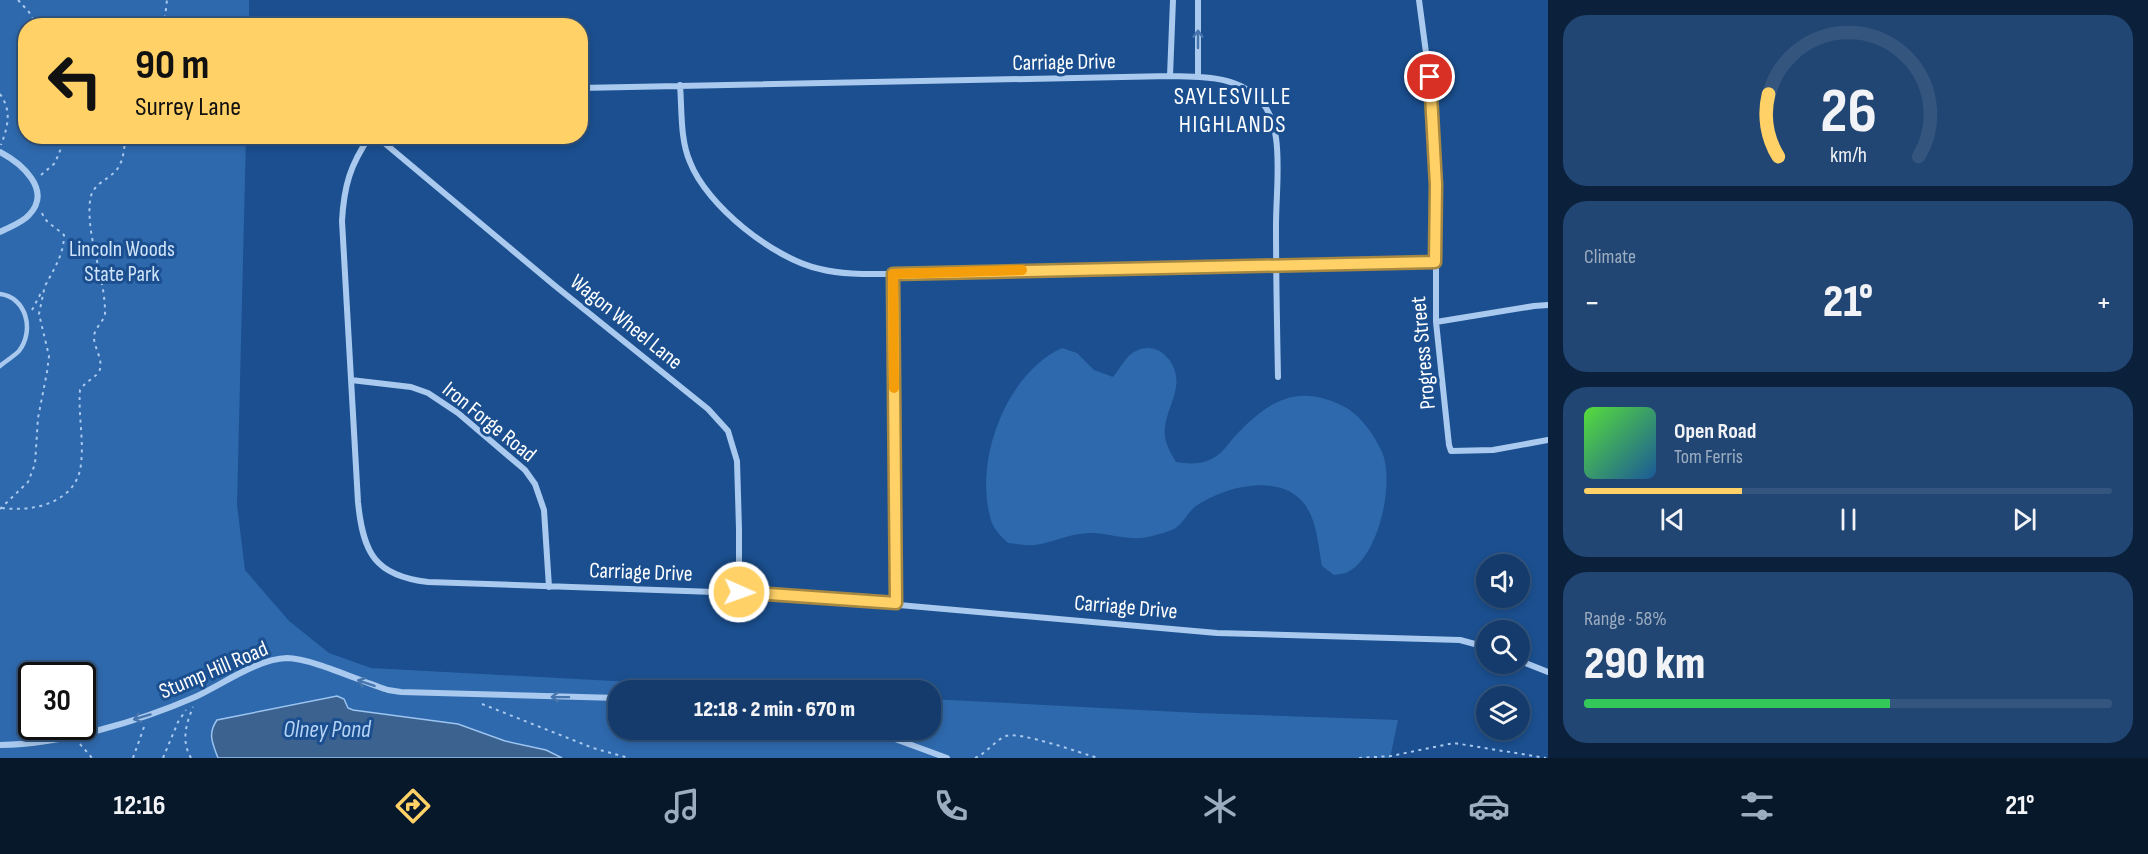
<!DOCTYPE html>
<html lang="en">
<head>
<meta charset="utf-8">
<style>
	:root { --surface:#143b6b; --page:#214673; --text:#f1f3f6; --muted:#9dadc1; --line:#33557e; --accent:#ffd166 }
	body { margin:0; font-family:"Sofia Sans Condensed",sans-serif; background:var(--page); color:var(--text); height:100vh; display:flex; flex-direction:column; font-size:22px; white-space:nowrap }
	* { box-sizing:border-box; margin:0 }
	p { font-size:20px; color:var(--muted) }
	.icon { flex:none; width:33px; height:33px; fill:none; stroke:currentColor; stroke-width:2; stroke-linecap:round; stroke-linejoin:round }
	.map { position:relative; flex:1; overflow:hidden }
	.side { display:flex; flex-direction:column; gap:15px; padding:15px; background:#0b203b; width:600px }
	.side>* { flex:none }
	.banner { position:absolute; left:18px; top:18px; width:570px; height:126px; border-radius:24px; box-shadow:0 3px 9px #0003,0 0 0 2px var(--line); background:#ffd166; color:#111; overflow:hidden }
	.fabs { position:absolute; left:1476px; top:554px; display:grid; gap:12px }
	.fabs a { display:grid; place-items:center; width:54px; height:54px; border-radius:50%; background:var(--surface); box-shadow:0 3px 9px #0003,0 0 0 2px var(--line); font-size:30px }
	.speed { position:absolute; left:18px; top:662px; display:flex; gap:12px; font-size:30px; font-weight:700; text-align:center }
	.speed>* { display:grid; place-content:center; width:78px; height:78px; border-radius:50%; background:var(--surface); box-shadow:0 3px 9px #0003,0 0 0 2px var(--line); line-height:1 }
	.speed .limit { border:3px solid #111; border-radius:9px; background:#fff; color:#111 }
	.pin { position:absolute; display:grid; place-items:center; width:51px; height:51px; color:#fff; margin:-26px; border:3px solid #fff; border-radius:50%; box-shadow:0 2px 6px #0007 }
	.me { position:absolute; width:66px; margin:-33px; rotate:92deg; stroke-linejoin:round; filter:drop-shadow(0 0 4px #0008) }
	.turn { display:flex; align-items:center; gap:21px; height:126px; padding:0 18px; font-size:27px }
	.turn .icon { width:78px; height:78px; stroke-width:2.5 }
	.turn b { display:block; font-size:42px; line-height:51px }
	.big { font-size:45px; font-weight:800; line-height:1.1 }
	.side .widget { flex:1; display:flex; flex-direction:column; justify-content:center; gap:9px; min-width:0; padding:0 21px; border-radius:24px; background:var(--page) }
	.side .dial { align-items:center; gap:0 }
	.dial svg { height:156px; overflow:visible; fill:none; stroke:var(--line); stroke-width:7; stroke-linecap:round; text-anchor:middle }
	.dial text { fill:var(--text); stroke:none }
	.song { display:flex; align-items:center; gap:18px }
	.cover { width:72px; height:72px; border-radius:9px; background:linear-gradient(135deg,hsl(110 70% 55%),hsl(210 70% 35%)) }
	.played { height:6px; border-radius:3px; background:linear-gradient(90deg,var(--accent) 30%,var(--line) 30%) }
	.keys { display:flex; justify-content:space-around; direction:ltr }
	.heat { display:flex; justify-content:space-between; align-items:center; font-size:33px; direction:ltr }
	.charge { height:9px; border-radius:4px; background:linear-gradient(90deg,#34c759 58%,var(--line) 0) }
	.trip { position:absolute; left:608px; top:680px; width:333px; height:60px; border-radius:24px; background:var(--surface); box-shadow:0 3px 9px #0003,0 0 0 2px var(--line); font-weight:800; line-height:60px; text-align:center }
	.menu { display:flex; height:96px; justify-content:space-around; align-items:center; background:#08182b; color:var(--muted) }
	.menu .icon { width:42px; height:42px }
	.menu .on { color:var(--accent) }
	.menu b { font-size:27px; color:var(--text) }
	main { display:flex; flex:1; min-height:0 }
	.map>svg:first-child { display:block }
	.green { fill:#2e69ad; fill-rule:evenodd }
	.water { fill:#3c6290; stroke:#9cc4f0; stroke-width:1.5 }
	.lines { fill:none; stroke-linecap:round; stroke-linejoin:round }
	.path { stroke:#a9c9ee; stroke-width:2; stroke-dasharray:3 4.5; stroke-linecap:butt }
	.lane { stroke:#a9c9ee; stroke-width:4.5 }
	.street { stroke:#a9c9ee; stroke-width:6 }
	.oneway { stroke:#4674ac }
	.route-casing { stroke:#a68842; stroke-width:15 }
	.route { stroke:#ffd166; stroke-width:10 }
	.slow { stroke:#f59e0b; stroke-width:10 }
	.labels { text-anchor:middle; stroke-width:6; stroke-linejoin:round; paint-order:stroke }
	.street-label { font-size:22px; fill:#fff; stroke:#1b4f8f }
	.park-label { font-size:22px; fill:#cfe3fa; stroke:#1b4f8f }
	.neighbourhood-label { font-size:24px; letter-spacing:1.5px; fill:#fff; stroke:#1b4f8f }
	.water-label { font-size:24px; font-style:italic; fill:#b5d3f5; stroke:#1b4f8f }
</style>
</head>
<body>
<main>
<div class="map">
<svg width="1548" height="758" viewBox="0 0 1548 758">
	<rect width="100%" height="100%" fill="#1b4f8f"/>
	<path class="green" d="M 0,0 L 249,0 L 249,25 L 26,26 L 26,136 L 246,137 L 237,505 L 245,570 L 289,621 L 329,653 L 371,668 L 780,690 L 618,690 L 618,729 L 930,729 L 930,699 L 1198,713 L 1398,720 L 1390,758 L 0,758 ZM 32,675 L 82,675 L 82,726 L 32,726 Z
		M 1062,348 L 1077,353 L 1094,370 L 1113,377 C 1119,370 1126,356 1134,352 C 1158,338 1180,364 1176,387 C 1174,401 1166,414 1165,428 C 1163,440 1170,452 1176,462 C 1190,464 1202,465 1215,457 C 1224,452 1230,441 1237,434 C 1269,401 1296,384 1341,405 C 1359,413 1374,434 1382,452 C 1395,482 1379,556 1348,572 C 1344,574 1338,574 1334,575 L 1322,566 C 1318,545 1317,518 1302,501 C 1276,473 1224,487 1196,506 C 1188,512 1183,524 1174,529 C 1168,532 1159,534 1152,536 C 1132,542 1113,534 1093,533 C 1073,532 1055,542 1035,545 C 1027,546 1017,544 1008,543 C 1003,538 996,532 993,525 C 991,522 990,516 989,512 C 976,456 1008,372 1062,348 Z"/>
	<path class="water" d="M 337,696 L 344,699 L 348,708 L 353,710 L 458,724 L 505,741 L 546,750 L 562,758 L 218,758 C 213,744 207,734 217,720 Z"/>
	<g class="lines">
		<path class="path" d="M 18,0 L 29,12 L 37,26
			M 164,26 L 167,0
			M 0,94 C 12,111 8,126 1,145
			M 41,175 L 55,163 L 66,136
			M 42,213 C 46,224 56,227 64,235 C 64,254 54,269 45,286
			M 32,310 L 42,291
			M 2,508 C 33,512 77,503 81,464 C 84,439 78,414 80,390 C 86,381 92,380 98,373 C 106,363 93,347 94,336 C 95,328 102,323 105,315 C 106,278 86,239 90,201 C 92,182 109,181 118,168 C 124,159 124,147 126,136
			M 0,509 L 28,482 L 35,464 L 38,418 L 47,372 L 49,356 L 39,314 L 45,285
			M 482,704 L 593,748 L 629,758
			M 80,744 L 92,758
			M 133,758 L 144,727
			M 163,758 L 178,722 L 186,710
			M 191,758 C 181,741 186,724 193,707
			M 975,758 C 987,753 994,741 1006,736 C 1019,731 1081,753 1098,758
			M 1359,758 L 1391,756 L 1454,743 L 1546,758"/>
		<path class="lane" d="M 0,294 C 26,297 35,330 19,351 C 14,356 6,361 0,366"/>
		<path class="street" d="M 1419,0 L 1432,98 L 1436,185 L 1436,322 L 1449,445 L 1451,451 L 1493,450 L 1548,440
			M 1170,76 L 1173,0
			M 1198,77 L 1198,0
			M 680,85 C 682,110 680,139 690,162 C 707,206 774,259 820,269 C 844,275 869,274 893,274 L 1435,262
			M 580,88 L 1170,76 C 1202,77 1238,75 1261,101 C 1270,111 1274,125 1276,138 C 1280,165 1276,198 1276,226 C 1276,276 1277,327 1278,377
			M 370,136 C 350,165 344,186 342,221 L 358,502 C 363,553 375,576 428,582 L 774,594 L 1217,633 L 1460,640 L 1486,647
			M 376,136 L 554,285 L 708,409 L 728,431 L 737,461 L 739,529 L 739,592
			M 0,152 C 21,163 53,190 29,215 C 22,223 9,227 0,232
			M 893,274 L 896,603
			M 1436,322 L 1534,306 L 1548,305
			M 351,380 L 411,387 L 428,393 L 458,413 L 525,470 L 535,484 L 544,510 L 549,587
			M 1520,661 L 1548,672
			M 868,729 L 947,758
			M 0,745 C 62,744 138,722 195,697 C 223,684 257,659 287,658 C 311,658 362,682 388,690 L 401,692 L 618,698"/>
	</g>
	<defs><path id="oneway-shaft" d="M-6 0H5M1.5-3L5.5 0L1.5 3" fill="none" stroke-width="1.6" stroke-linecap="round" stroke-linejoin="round" transform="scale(1.5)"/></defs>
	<g class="oneway">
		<use href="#oneway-shaft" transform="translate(1198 39) rotate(-90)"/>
		<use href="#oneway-shaft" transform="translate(366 683) rotate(-161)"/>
		<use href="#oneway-shaft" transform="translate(560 697) rotate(-179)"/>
		<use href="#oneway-shaft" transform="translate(142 717) rotate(163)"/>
	</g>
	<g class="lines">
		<defs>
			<path id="route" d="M 739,592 L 896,603 L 893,274 L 1435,262 L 1436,185 L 1430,77"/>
		</defs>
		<use href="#route" class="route-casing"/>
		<use href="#route" class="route"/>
		<path class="slow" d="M 894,388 L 893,274 L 1022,270"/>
	</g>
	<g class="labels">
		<g class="street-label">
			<text transform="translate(1064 61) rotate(-1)" y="8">Carriage Drive</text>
			<text transform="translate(627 321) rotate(39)" y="8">Wagon Wheel Lane</text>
			<text transform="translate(1422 353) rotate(-95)" y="8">Progress Street</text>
			<text transform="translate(490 421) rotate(39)" y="8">Iron Forge Road</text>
			<text transform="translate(641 571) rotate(2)" y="8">Carriage Drive</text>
			<text transform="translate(1126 606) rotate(5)" y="8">Carriage Drive</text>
			<text transform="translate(213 669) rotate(-23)" y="8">Stump Hill Road</text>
		</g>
		<g class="park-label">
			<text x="122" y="256">Lincoln Woods<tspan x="122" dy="25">State Park</tspan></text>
		</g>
		<g class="neighbourhood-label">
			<text x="1233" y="104">SAYLESVILLE<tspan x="1233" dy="28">HIGHLANDS</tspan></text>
		</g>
		<g class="water-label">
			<text x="327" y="737">Olney Pond</text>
		</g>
	</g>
</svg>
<div class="fabs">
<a><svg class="icon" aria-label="sound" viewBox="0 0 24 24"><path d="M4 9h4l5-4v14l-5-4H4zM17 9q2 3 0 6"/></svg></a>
<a><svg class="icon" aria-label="search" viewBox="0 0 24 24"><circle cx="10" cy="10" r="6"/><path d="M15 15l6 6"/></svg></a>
<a><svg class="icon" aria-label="layers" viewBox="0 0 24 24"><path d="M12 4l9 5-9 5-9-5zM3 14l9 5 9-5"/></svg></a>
</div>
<div class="speed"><div class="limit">30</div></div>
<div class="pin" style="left:1430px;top:77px;background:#d93025"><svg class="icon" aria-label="arrive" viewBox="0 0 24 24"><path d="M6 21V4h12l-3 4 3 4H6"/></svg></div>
<svg class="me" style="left:739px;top:592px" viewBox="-20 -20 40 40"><circle r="17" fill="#ffd166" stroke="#fff" stroke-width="3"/><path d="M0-11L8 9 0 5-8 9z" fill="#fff"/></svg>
<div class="trip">12:18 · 2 min · 670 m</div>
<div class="banner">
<div class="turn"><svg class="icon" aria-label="left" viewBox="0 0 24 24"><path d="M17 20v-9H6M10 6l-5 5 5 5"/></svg><div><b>90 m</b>Surrey Lane</div></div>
</div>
</div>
<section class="side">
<div class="widget dial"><svg viewBox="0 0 100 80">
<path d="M14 69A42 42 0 1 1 86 69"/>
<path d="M14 69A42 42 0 0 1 9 37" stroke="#ffd166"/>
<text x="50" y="56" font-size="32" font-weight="700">26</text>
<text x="50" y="72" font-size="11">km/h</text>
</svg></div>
<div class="widget"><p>Climate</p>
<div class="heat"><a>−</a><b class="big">21°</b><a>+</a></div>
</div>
<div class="widget">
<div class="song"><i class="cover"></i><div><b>Open Road</b><p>Tom Ferris</p></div></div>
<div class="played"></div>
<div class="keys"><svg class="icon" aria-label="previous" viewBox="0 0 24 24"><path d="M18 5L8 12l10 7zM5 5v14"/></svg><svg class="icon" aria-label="pause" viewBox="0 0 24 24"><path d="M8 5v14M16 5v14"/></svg><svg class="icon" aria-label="next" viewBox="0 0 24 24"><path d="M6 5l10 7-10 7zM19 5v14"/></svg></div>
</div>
<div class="widget"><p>Range · 58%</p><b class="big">290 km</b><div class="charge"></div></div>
</section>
</main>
<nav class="menu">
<b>12:16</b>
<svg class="icon on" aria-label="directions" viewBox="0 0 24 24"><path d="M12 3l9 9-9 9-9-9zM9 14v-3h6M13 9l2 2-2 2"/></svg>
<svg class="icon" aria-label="music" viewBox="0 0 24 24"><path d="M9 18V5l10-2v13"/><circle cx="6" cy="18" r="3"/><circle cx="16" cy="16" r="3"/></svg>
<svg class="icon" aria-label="phone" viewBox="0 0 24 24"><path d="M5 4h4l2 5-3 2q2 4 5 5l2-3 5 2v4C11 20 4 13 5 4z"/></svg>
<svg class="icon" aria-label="climate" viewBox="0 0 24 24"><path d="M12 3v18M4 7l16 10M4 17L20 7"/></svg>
<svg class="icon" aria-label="car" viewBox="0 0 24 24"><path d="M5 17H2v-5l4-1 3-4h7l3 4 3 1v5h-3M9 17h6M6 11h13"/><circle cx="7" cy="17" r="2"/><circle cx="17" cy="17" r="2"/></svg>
<svg class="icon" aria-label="filters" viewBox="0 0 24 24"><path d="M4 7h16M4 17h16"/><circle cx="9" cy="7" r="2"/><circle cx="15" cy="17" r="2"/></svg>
<b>21°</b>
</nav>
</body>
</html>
